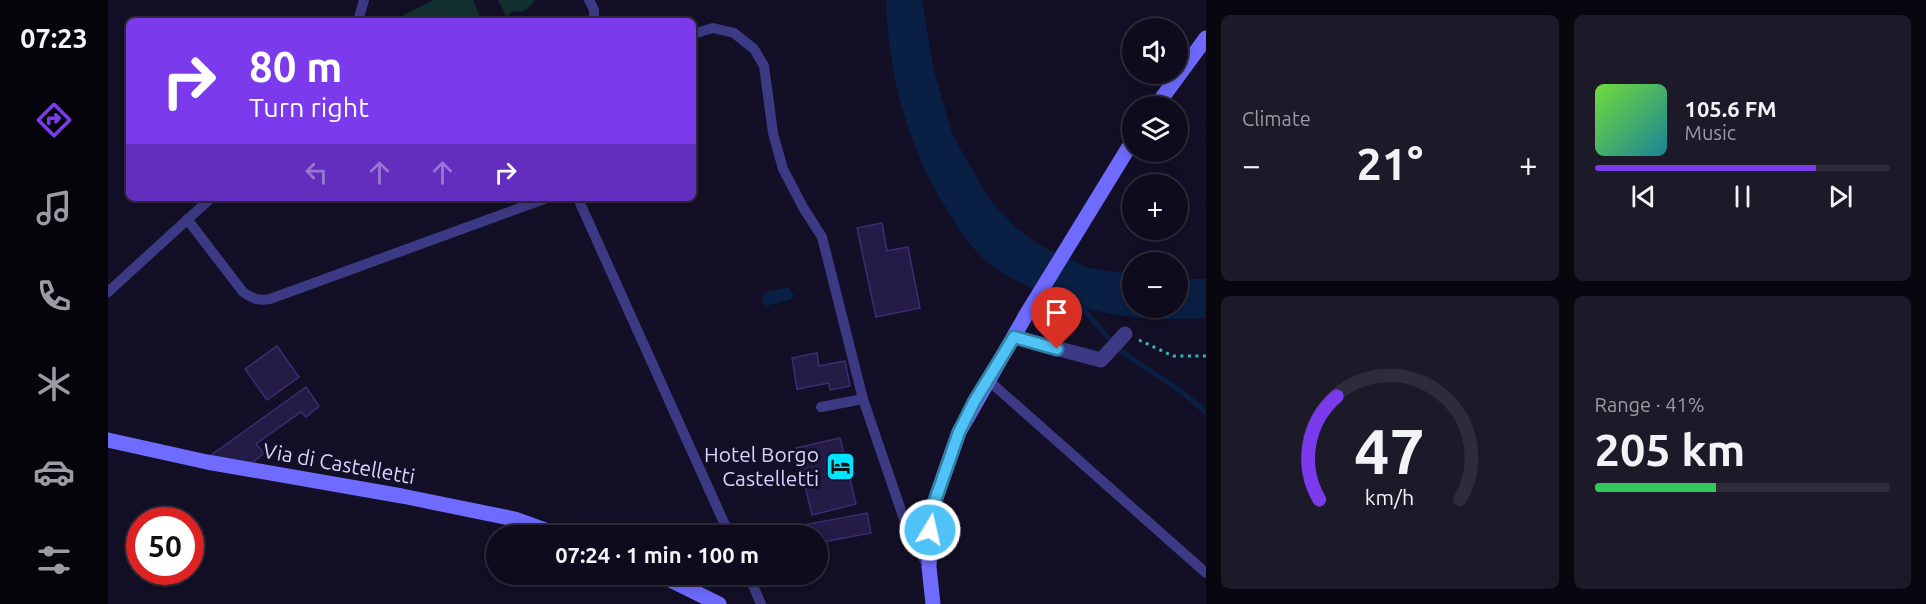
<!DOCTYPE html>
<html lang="en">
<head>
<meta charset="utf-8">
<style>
	:root { --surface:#0e0b1c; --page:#1c1929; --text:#f1f3f6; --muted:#9b9ba3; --line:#2e2b3b; --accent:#7c3aed }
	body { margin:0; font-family:Ubuntu,sans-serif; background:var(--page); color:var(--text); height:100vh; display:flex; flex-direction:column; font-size:22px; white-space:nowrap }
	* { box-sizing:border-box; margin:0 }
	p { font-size:20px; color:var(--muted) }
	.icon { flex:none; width:33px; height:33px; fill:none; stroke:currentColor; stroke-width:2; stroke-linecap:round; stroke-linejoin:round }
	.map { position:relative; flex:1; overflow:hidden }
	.drawer { display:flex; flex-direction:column; gap:15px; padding:15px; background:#08060f; width:720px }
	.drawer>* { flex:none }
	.banner { position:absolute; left:18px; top:18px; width:570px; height:183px; border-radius:9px; box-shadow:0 3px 15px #0003,0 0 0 2px var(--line); background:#7c3aed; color:#fff; overflow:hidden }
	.controls { position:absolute; left:1014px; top:18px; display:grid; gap:12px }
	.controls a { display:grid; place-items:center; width:66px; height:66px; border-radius:50%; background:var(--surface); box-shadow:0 3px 15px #0003,0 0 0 2px var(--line); font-size:30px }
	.speed { position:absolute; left:18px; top:507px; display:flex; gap:12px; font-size:30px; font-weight:700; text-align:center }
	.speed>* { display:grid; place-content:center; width:78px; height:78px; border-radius:50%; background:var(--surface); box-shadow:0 3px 15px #0003,0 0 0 2px var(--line); line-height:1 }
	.speed .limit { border:9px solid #d22; background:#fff; color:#111 }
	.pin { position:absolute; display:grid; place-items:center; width:51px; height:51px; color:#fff; margin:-62px -26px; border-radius:50% 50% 50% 0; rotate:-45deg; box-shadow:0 0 6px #0007 }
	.pin .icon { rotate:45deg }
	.me { position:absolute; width:66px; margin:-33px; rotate:9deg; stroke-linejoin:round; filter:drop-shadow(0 0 4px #0008) }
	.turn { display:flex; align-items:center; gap:21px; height:126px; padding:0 24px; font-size:27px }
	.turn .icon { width:78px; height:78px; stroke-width:2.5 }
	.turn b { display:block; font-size:42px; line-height:51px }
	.lanes { display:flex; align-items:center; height:57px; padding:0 24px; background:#0003; justify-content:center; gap:30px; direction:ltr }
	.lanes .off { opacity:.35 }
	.big { font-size:45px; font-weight:700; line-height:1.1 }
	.drawer .card { flex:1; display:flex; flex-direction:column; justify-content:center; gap:9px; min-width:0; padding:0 21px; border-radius:9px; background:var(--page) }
	.drawer .dial { align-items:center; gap:0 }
	.dial svg { height:156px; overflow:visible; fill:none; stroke:var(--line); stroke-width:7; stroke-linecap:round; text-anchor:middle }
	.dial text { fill:var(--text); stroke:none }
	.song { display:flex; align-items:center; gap:18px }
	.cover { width:72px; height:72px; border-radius:9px; background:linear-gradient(135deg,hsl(100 70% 55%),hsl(190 70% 35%)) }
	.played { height:6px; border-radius:3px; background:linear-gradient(90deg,var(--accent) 75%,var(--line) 75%) }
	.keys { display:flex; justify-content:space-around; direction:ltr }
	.heat { display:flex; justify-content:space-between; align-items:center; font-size:33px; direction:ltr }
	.charge { height:9px; border-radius:4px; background:linear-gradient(90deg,#34c759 41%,var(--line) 0) }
	.drawer .tiles { flex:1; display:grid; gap:15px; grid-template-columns:repeat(2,1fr) }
	.trip { position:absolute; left:378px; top:525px; width:342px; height:60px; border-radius:30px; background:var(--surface); box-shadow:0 3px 15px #0003,0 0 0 2px var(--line); font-weight:700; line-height:60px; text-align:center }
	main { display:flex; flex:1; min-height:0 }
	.tabs { display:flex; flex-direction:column; width:108px; justify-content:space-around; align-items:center; background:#06040b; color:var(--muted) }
	.tabs .icon { width:42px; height:42px }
	.tabs .selected { color:var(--accent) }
	.tabs b { font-size:27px; color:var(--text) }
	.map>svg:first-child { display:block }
	.green { fill:#12302f }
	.water { fill:#0a1f44 }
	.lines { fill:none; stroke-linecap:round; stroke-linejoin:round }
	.stream { stroke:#0a1f44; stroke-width:5 }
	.building { fill:#241b47; stroke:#3b2d73; stroke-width:1.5 }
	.path { stroke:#2fb8b0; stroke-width:3; stroke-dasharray:3 4.5; stroke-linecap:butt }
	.service { stroke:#3d3a85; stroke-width:10 }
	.minor { stroke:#3d3a85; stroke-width:15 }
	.secondary { stroke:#6f6bff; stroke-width:15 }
	.route-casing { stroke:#337fa1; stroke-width:15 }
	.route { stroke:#4fc3f7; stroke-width:10 }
	.labels { text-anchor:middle; stroke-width:6; stroke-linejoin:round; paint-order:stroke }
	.poi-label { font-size:21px; fill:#d9d4ff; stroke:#130f26; text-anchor:end }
	.street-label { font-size:21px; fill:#d9d4ff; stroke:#130f26 }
</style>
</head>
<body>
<main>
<nav class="tabs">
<b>07:23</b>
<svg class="icon selected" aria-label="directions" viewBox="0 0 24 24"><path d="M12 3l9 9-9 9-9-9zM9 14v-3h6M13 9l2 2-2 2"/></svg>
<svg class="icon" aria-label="music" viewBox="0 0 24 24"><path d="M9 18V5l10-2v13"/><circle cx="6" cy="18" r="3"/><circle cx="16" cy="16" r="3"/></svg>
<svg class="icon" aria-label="phone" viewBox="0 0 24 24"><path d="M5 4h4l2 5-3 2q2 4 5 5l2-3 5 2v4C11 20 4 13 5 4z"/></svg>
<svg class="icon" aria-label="climate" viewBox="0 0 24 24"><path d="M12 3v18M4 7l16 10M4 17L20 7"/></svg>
<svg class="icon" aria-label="car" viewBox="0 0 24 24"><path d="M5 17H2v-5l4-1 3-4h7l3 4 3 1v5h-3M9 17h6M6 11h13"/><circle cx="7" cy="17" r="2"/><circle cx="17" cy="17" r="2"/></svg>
<svg class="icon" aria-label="filters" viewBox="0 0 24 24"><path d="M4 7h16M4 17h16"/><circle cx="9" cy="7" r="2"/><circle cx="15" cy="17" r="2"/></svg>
</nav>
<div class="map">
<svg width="1098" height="604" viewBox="0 0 1098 604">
	<rect width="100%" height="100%" fill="#130f26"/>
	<path class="green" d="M 326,0 L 365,0 L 374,21 L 298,21 L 296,15 Z
		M 390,0 L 426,0 C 422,9 414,14 404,11 L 399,17 Z"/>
	<path class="water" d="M 778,0 L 814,0 L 825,67 L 844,134 L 881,199 L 908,228 L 933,246 L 980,268 L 1024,274 L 1024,308 L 1070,308 L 1070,279 L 1098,279 L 1098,318 C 1035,322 983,315 925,289 C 907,280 886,270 872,255 C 857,240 846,221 835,203 C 798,140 780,73 778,0 Z
		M 681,287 L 686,296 L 684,299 L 658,306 L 656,304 L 654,296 L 656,293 Z"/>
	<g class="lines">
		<path class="stream" d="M 976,304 L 976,310 L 1010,349 L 1074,392 L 1098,412"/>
	</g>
	<path class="building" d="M 774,223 L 779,251 L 800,247 L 812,308 L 768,317 L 749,228 Z
		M 169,346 L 191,377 L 159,400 L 137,369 Z
		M 709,353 L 711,366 L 737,361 L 742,386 L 722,390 L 721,383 L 689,389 L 684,358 Z
		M 198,387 L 211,406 L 198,417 L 193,412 L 148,444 L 156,453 L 142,465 L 102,456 Z
		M 732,438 L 748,504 L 704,515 L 688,448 Z
		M 759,513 L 763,533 L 710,543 L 710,536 L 687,536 L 685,527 Z"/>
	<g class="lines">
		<path class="path" d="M 1031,340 L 1065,356 L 1098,356"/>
		<path class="service" d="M 481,0 L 486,10 L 486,21
			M 250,21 L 256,0
			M 585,34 L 605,28 L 626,33 L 646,49 L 656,66 L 665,133 L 675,169 L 696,209 L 714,237 L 755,399
			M 473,198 L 472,203 L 622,536
			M 79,219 L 135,292 C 145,299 151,301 162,299 L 439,198
			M 0,292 L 103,198
			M 880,380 L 1098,573
			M 713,407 L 755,399 L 800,531 L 820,566
			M 640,574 L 653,604"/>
		<path class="minor" d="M 906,337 L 993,360 L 1017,334"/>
		<path class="secondary" d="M 1048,106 L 1098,38
			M 0,440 L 99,462 L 294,496 L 407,519 L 454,536
			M 550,574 L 611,604
			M 825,604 L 821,567 L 823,512 L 851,432 L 918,315 L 1024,142"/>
	</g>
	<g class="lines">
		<defs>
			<path id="route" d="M 822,530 L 823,512 L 851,432 L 866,402 L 906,337 L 949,349"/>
		</defs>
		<use href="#route" class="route-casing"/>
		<use href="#route" class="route"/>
	</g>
	<defs>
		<symbol id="hotel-square" viewBox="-11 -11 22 22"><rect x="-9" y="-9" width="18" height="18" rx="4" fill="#00e5ff" stroke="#130f26"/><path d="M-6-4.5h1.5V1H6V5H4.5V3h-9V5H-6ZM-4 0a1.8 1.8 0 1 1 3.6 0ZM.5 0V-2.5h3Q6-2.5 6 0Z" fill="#111"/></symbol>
	</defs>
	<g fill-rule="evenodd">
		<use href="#hotel-square" x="716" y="450" width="33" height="33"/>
	</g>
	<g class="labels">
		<g class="poi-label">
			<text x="711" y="462">Hotel Borgo<tspan x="711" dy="24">Castelletti</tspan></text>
		</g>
		<g class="street-label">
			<text transform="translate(231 464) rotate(10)" y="7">Via di Castelletti</text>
		</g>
	</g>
</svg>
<div class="controls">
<a><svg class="icon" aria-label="sound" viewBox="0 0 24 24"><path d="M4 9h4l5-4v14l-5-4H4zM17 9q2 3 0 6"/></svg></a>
<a><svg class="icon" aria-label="layers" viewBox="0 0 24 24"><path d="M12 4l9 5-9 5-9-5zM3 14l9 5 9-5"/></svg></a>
<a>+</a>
<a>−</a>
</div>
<div class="speed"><div class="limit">50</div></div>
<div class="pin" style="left:949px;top:349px;background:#d93025"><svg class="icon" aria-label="arrive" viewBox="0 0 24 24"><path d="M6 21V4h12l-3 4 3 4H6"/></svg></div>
<svg class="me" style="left:822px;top:530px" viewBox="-20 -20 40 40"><circle r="17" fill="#4fc3f7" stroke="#fff" stroke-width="3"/><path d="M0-11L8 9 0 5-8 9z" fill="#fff"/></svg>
<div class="trip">07:24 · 1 min · 100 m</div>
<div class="banner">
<div class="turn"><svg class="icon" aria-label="right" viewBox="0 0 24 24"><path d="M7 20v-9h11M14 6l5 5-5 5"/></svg><div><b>80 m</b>Turn right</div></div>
<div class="lanes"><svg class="icon off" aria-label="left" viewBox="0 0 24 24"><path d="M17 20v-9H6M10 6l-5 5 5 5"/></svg><svg class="icon off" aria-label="ahead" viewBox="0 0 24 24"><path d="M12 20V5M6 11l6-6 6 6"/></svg><svg class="icon off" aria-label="ahead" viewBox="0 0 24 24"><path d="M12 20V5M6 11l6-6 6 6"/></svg><svg class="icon" aria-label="right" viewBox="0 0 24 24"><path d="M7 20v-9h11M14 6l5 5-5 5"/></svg></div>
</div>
</div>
<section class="drawer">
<div class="tiles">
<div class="card"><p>Climate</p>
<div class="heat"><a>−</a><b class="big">21°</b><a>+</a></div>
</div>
<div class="card">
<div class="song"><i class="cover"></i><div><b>105.6 FM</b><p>Music</p></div></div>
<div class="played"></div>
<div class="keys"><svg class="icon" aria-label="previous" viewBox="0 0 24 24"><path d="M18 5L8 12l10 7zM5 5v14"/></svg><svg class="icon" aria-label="pause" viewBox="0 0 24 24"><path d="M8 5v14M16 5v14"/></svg><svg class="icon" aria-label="next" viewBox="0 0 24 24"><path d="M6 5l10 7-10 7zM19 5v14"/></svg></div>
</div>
<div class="card dial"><svg viewBox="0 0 100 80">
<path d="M14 69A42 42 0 1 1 86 69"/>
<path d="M14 69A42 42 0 0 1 23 16" stroke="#7c3aed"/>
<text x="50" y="56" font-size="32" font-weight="700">47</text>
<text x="50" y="72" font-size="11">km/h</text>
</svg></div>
<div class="card"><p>Range · 41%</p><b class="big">205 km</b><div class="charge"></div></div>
</div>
</section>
</main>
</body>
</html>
